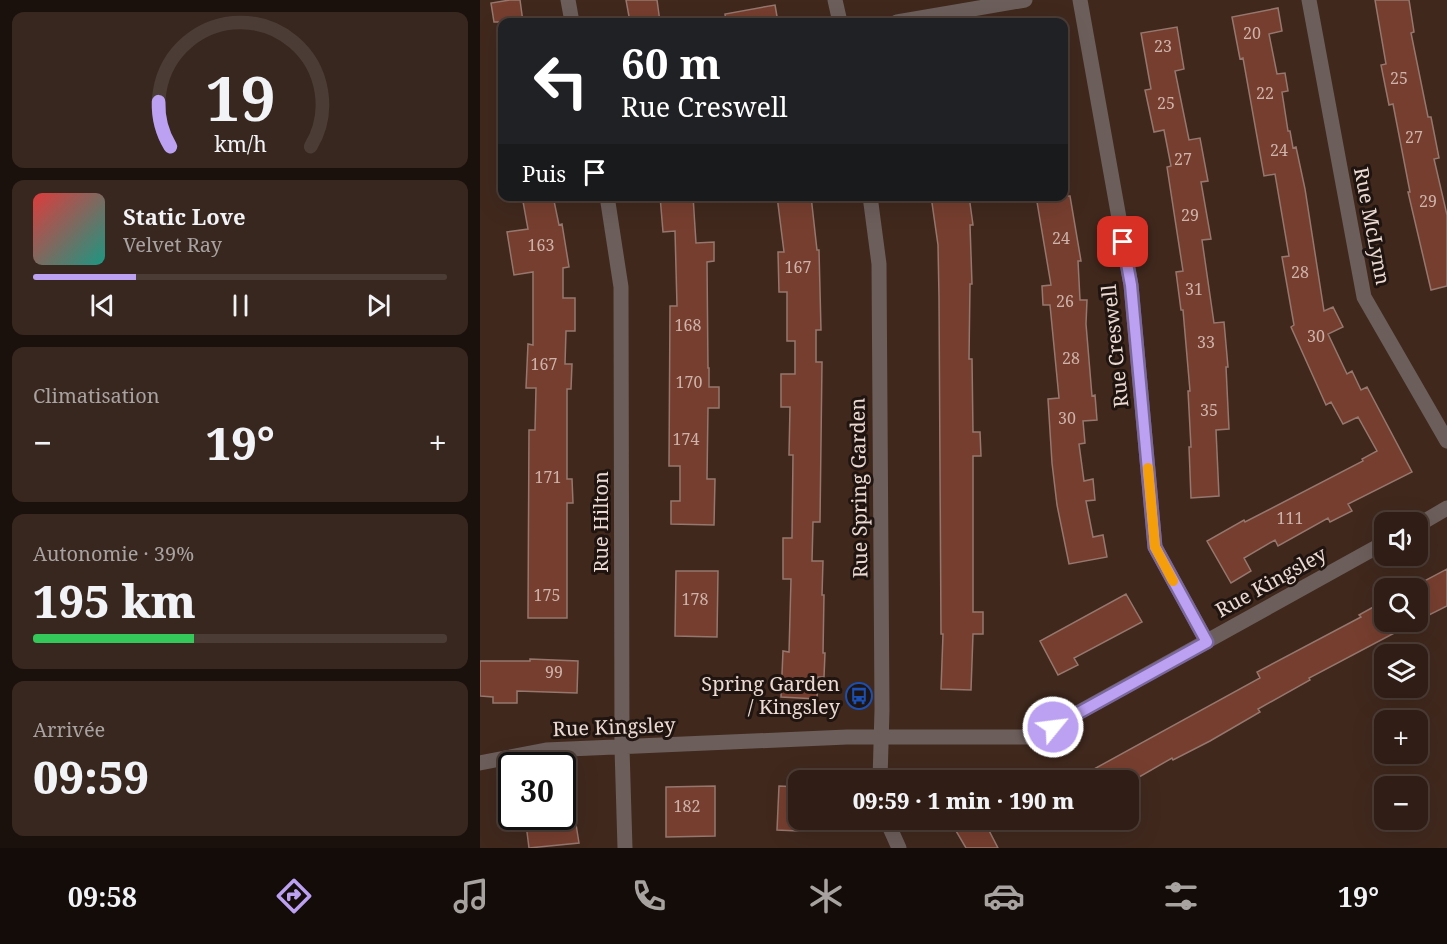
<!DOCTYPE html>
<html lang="fr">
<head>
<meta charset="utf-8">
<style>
	:root { --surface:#301e16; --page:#38271f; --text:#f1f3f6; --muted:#a8a2a1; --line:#4b3c35; --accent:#bca0f2 }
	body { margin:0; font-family:"Noto Serif",serif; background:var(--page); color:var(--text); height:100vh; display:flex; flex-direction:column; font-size:22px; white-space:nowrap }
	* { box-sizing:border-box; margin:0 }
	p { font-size:20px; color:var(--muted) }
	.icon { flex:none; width:33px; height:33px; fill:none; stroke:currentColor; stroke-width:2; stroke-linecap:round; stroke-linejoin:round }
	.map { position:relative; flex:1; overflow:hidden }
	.details { display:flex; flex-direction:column; gap:12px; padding:12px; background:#1a100c; width:480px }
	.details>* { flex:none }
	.guide { position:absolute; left:18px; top:18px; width:570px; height:183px; border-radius:12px; box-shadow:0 6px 24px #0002,0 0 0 2px var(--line); background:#202124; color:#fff; overflow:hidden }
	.tools { position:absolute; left:894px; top:512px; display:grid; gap:12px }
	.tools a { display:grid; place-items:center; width:54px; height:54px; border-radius:12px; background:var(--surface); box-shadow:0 6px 24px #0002,0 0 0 2px var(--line); font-size:30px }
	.speed { position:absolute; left:18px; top:752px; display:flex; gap:12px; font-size:30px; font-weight:700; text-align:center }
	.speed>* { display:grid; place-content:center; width:78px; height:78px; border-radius:50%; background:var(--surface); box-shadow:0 6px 24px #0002,0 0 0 2px var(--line); line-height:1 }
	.speed .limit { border:3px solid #111; border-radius:9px; background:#fff; color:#111 }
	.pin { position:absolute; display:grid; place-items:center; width:51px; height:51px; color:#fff; margin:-26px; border-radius:12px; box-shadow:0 3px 9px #0006 }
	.me { position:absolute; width:66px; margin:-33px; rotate:61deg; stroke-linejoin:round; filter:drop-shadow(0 0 4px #0008) }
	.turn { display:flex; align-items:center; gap:21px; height:126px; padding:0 24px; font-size:27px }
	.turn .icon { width:78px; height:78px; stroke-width:2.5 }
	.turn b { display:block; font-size:42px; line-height:51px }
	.then { display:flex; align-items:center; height:57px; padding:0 24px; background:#0003; gap:12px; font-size:22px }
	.big { font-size:45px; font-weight:800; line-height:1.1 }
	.details .tile { flex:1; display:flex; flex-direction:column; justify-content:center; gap:9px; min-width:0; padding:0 21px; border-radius:12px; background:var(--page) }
	.details .dial { align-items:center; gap:0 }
	.dial svg { height:156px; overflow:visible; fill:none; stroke:var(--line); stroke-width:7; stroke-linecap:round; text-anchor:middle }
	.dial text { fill:var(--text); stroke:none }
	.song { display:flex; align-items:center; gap:18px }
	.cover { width:72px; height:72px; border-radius:9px; background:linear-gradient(135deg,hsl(0 70% 55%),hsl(170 70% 35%)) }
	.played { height:6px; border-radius:3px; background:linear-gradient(90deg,var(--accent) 25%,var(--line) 25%) }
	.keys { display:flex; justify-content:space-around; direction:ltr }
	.heat { display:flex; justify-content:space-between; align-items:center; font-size:33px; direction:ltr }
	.charge { height:9px; border-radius:4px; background:linear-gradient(90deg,#34c759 39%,var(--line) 0) }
	.trip { position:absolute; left:308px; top:770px; width:351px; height:60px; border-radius:12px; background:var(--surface); box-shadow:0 6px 24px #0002,0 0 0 2px var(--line); font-weight:800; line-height:60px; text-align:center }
	.tab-bar { display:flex; height:96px; justify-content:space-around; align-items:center; background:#130c09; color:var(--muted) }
	.tab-bar .icon { width:42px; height:42px }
	.tab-bar .active { color:var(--accent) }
	.tab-bar b { font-size:27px; color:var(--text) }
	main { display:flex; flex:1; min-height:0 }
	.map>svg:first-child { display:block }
	.building { fill:#763e2f; stroke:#95776e; stroke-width:1.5 }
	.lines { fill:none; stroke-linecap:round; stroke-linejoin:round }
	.minor { stroke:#6c5e5b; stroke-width:15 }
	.route-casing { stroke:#7a689d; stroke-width:15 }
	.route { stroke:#bca0f2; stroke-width:10 }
	.slow { stroke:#f59e0b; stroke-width:10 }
	.labels { text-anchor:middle; stroke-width:6; stroke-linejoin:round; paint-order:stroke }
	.number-label { font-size:16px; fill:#ceb3aa }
	.street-label { font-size:20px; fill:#ebdad3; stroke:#1f140f }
	.poi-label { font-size:20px; fill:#ebdad3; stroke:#1f140f; text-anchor:end }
</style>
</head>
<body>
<main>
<section class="details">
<div class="tile dial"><svg viewBox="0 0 100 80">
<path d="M14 69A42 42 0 1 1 86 69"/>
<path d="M14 69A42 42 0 0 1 8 46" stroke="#bca0f2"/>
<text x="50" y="56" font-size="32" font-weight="700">19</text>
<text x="50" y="72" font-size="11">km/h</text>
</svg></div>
<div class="tile">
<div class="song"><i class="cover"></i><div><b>Static Love</b><p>Velvet Ray</p></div></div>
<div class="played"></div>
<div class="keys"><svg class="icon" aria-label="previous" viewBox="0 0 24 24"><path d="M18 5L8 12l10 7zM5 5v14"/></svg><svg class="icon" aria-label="pause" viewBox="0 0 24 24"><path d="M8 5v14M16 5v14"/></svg><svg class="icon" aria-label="next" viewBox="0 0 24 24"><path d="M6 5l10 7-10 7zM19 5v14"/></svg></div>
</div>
<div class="tile"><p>Climatisation</p>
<div class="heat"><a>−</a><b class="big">19°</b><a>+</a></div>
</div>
<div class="tile"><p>Autonomie · 39%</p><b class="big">195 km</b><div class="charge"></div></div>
<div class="tile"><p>Arrivée</p><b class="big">09:59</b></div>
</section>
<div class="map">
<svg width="967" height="848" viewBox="0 0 967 848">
	<rect width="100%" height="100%" fill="#40281d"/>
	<path class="building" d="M 30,0 L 40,0 L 43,22 L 14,22 L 11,3 Z
		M 146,0 L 177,0 L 180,22 L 150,22 Z
		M 895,0 L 929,0 L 934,32 L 931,33 L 948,117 L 951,117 L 959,158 L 954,159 L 967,215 L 967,286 L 951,290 L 928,192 L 930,192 L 913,104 L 909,105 L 901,65 L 906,64 Z
		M 295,5 L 298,22 L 246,22 L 245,14 Z
		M 798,8 L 802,31 L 789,34 L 797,74 L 805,73 L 808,91 L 802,92 L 808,131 L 810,131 L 813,148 L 816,147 L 825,189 L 844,311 L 853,307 L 863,327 L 848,334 L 867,374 L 872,371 L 881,390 L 887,387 L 932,472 L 868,504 L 872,511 L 850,522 L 848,518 L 798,546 L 795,540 L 764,558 L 771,571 L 751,583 L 727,541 L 764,520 L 765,522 L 883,461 L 882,459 L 897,451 L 878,417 L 863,424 L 851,402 L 846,405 L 811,327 L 814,325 L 802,257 L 809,256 L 795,174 L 784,176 L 763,58 L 760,59 L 752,17 Z
		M 697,27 L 704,69 L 695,71 L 709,140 L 720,138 L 728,181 L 721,182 L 731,239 L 722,240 L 734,323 L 744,322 L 748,367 L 746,367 L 749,429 L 736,430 L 739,496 L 711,498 L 709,447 L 711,447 L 708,391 L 710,391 L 703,310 L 701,310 L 696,272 L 703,271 L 687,167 L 691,166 L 684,130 L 674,132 L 665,90 L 671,89 L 661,33 Z
		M 42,196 L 73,196 L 79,225 L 82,224 L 89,267 L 83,268 L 83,298 L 95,298 L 95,331 L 86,331 L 85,364 L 92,364 L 91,389 L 87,389 L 87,479 L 92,479 L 93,503 L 87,503 L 87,618 L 48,618 L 49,430 L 55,430 L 56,388 L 46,388 L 48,344 L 53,345 L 53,272 L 34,275 L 27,232 L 48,229 Z
		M 180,196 L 213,196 L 216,243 L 234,242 L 234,261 L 227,262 L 228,368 L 229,368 L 229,387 L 239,387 L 239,408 L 228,408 L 227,479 L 235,479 L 234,525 L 191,524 L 191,501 L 200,501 L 200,466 L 189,466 L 190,306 L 197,306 L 195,231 L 183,232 Z
		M 297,196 L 331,196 L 337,250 L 339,250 L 341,330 L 336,330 L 336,362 L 342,362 L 340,522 L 333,522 L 332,561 L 343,561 L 342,595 L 344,595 L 343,653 L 345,653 L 344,677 L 338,677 L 337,699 L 301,697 L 303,651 L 309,652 L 311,579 L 303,579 L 303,538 L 312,538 L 313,455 L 309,455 L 310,407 L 301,407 L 301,374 L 315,374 L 315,341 L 307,341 L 307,292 L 299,292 L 298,252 L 304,252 Z
		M 451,196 L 489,196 L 493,225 L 490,225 L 492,284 L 490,284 L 489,359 L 492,359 L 493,432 L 500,432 L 501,456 L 493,456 L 493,612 L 503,612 L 503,634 L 493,634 L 491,690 L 461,689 L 463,634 L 461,634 L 459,297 L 458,245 Z
		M 556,196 L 590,196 L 601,261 L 598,261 L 600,300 L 607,300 L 606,324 L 612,396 L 615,395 L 617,420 L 603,421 L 605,443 L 599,444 L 604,481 L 613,479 L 615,500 L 606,501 L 613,537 L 623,535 L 627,557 L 589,564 L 577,505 L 572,463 L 568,399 L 579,398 L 570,305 L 563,305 L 562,286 L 571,285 Z
		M 967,569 L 967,606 L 947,616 L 938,596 L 938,588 L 933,587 Z
		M 196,571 L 238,571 L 237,637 L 195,636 Z
		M 646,594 L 662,622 L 594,658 L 598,665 L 578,675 L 560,641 Z
		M 904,601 L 904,621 L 937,621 L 829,678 L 830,680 L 778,709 L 780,712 L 730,741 L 693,760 L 692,758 L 654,780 L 594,780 L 780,678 L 777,672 L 881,617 L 879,615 Z
		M 50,659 L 98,661 L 97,693 L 37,691 L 37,703 L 13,703 L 13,697 L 0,696 L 0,661 L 50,661 Z
		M 235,786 L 235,836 L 186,837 L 186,787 Z
		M 299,786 L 318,787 L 318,831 L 297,830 Z
		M 45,816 L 81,816 L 81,820 L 95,818 L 99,843 L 49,848 Z
		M 469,819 L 503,819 L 518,848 L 486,848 Z"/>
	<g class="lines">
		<path class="minor" d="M 88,0 L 92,22
			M 355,0 L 360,22
			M 600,0 L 651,285 L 675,547 L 727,642
			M 829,0 L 884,297 L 967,441
			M 417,22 L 545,0
			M 127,196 L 141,287 L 142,748 L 145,848
			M 390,196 L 399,264 L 402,710 L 400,780
			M 938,525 L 967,508
			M 0,763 L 66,750 L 367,737 L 554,737 L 904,543
			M 406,819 L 419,848"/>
	</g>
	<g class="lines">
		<defs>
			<path id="route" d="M 573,727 L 727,642 L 675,547 L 651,285 L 643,242"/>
		</defs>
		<use href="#route" class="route-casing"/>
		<use href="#route" class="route"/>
		<path class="slow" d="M 668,468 L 675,547 L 693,581"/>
	</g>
	<defs>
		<symbol id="bus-ring" viewBox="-11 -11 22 22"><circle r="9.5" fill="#1f140f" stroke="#1a4fb4" stroke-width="1.5"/><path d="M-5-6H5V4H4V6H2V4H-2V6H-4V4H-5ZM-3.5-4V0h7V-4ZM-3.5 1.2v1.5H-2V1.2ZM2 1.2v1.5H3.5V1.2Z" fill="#1a4fb4"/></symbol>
	</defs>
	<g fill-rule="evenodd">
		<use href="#bus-ring" x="364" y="681" width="30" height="30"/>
	</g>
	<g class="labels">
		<g class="number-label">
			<text x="772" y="39">20</text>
			<text x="683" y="52">23</text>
			<text x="919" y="84">25</text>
			<text x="785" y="99">22</text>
			<text x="686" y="109">25</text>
			<text x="934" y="143">27</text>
			<text x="799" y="156">24</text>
			<text x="703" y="165">27</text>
			<text x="948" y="207">29</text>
			<text x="710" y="221">29</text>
			<text x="581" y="244">24</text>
			<text x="61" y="251">163</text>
			<text x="318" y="273">167</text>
			<text x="820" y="278">28</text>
			<text x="714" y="295">31</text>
			<text x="585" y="307">26</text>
			<text x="208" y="331">168</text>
			<text x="836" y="342">30</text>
			<text x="726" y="348">33</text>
			<text x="591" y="364">28</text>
			<text x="64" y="370">167</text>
			<text x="209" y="388">170</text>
			<text x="729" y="416">35</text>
			<text x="587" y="424">30</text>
			<text x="206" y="445">174</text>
			<text x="68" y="483">171</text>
			<text x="810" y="524">111</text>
			<text x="67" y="601">175</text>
			<text x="215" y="605">178</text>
			<text x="74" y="678">99</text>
			<text x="207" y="812">182</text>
		</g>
		<g class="street-label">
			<text transform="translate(892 226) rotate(79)" y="7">Rue McLynn</text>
			<text transform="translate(635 346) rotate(-96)" y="7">Rue Creswell</text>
			<text transform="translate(379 488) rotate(-91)" y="7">Rue Spring Garden</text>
			<text transform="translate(121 522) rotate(-90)" y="7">Rue Hilton</text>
			<text transform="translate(791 582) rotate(-29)" y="7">Rue Kingsley</text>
			<text transform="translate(134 727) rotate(-2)" y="7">Rue Kingsley</text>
		</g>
		<g class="poi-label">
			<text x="360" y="691">Spring Garden<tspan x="360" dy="23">/ Kingsley</tspan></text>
		</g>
	</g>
</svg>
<div class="tools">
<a><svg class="icon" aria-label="sound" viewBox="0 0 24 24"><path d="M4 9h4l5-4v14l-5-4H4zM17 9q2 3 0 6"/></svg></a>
<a><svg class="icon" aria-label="search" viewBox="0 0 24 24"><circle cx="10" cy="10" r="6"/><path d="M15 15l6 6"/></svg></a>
<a><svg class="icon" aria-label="layers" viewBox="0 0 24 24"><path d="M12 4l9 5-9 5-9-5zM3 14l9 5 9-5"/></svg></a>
<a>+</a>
<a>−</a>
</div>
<div class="speed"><div class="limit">30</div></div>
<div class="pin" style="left:643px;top:242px;background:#d93025"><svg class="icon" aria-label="arrive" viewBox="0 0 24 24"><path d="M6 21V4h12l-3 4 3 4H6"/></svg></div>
<svg class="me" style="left:573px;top:727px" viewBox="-20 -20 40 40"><circle r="17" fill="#bca0f2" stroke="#fff" stroke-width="3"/><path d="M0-11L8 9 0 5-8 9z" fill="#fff"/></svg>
<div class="trip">09:59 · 1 min · 190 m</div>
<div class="guide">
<div class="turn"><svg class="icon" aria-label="left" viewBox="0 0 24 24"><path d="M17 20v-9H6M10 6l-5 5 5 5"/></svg><div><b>60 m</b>Rue Creswell</div></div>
<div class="then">Puis<svg class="icon" aria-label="arrive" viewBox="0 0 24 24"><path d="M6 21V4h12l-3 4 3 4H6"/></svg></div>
</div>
</div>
</main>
<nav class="tab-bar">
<b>09:58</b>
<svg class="icon active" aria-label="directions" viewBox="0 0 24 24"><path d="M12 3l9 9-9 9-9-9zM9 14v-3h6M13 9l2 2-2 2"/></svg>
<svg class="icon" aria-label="music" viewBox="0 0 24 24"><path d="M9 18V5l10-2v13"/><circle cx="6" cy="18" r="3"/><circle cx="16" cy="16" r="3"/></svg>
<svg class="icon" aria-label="phone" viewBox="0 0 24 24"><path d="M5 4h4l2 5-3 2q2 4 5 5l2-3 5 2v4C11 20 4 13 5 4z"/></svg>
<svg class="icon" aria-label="climate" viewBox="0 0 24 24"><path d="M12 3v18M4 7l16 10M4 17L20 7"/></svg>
<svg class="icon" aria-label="car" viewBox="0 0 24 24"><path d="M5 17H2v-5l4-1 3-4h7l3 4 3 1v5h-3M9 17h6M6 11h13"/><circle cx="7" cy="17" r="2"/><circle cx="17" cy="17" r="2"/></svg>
<svg class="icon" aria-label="filters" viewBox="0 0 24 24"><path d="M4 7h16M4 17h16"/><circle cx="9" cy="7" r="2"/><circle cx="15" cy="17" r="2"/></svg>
<b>19°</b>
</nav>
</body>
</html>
